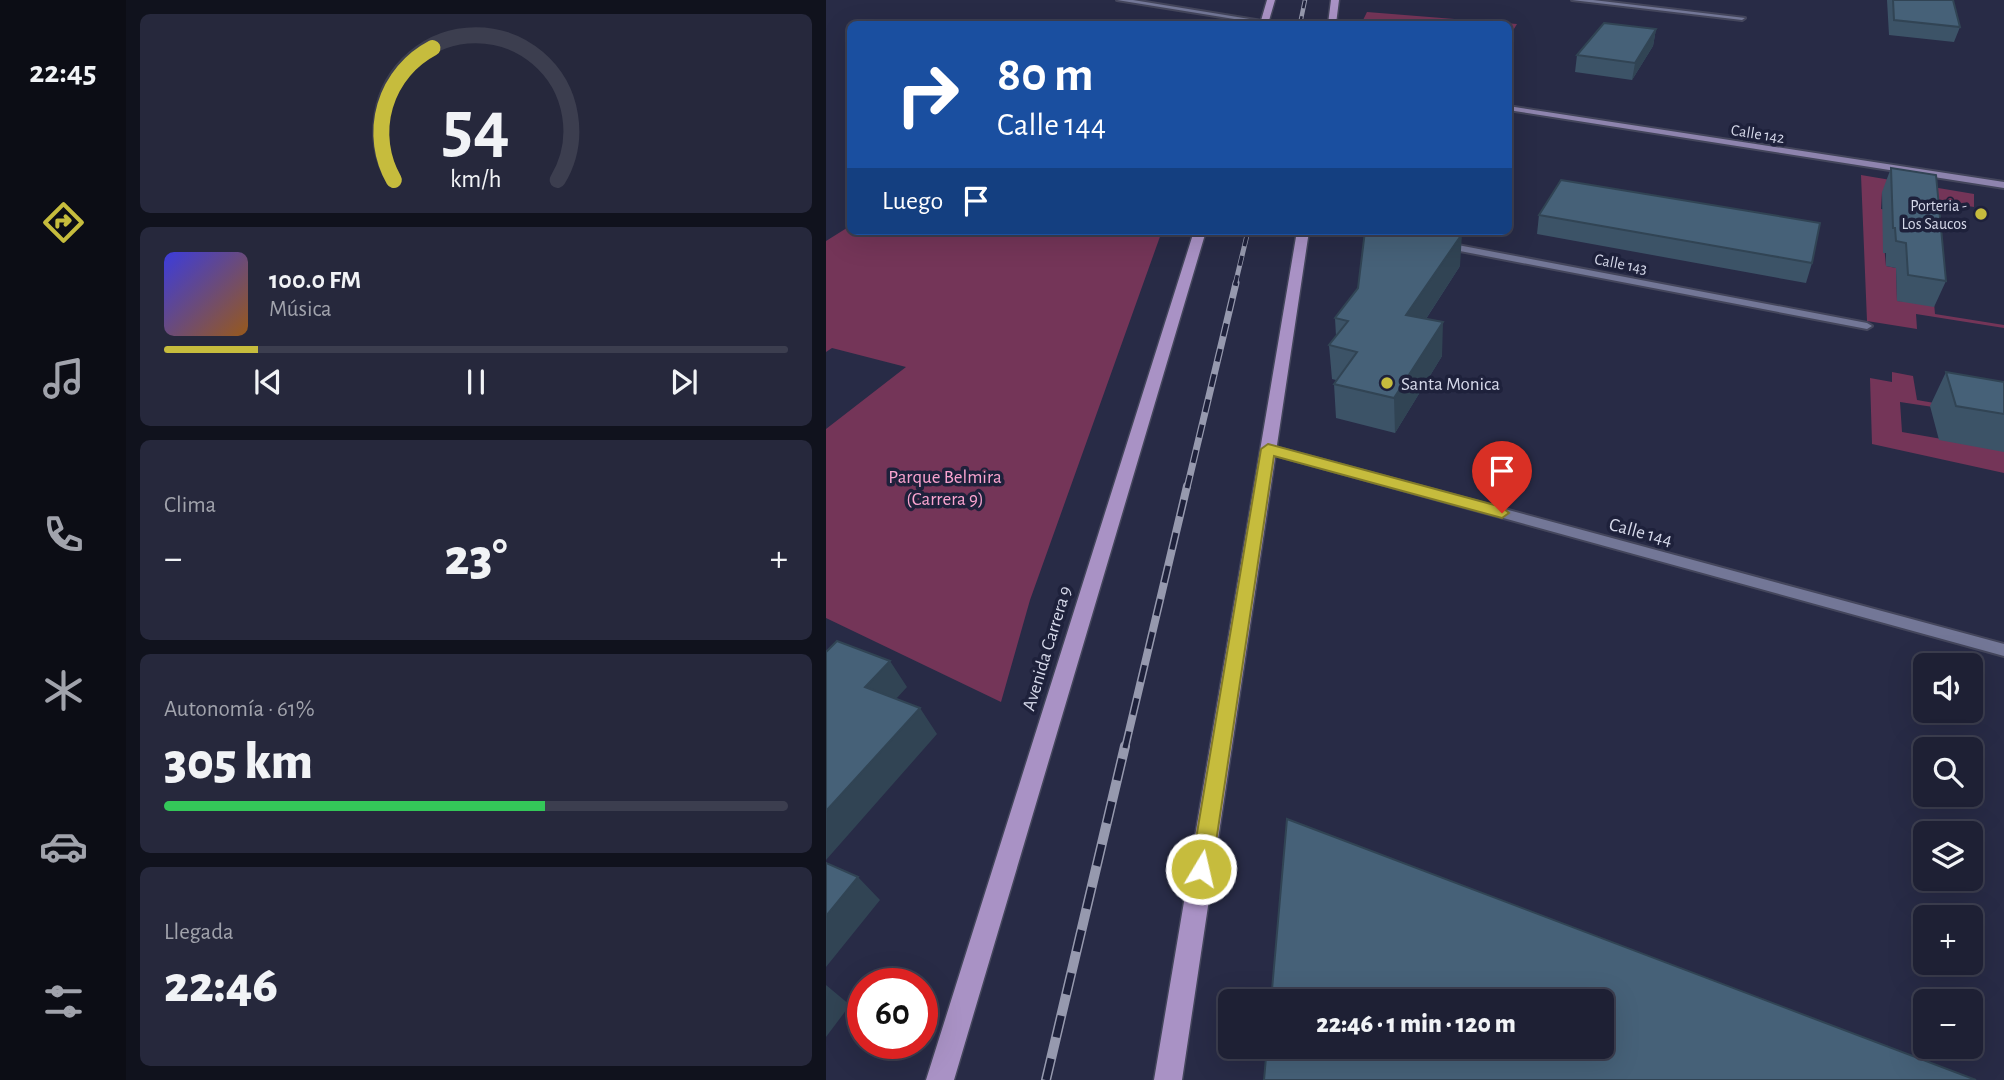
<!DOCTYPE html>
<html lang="es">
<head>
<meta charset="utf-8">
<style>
	:root { --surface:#1e2034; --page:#26283c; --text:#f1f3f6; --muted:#a1a3ac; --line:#3c3e4f; --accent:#c6bc3d }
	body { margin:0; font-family:"Alegreya Sans",sans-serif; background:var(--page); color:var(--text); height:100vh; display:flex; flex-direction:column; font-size:26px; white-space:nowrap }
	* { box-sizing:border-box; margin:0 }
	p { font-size:23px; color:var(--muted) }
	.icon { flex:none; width:38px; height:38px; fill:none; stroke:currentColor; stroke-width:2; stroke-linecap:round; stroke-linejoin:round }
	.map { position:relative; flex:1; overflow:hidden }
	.drawer { display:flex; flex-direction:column; gap:14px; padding:14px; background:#10121d; width:700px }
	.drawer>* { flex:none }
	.hud { position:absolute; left:21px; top:21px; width:665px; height:214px; border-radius:10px; box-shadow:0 7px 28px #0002,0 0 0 2px var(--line); background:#1a4fa0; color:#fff; overflow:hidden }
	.controls { position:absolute; left:1087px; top:653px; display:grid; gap:14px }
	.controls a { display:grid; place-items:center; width:70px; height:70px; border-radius:10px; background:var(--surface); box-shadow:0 7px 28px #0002,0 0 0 2px var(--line); font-size:35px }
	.speed { position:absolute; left:21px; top:968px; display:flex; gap:14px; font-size:35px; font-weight:700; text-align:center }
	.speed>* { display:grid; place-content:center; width:91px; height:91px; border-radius:50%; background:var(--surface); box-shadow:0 7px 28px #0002,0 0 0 2px var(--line); line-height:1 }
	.speed .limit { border:10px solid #d22; background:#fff; color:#111 }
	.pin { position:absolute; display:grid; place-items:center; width:60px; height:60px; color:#fff; margin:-72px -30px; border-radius:50% 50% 50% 0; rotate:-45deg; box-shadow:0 0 7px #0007 }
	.pin .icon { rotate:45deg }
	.me { position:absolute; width:77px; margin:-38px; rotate:9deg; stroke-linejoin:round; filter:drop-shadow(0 0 5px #0008) }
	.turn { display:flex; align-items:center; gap:24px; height:147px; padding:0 35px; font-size:32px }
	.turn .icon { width:91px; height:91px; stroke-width:2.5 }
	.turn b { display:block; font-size:49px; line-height:60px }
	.then { display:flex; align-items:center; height:66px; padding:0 35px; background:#0003; gap:14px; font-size:26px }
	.big { font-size:52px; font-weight:800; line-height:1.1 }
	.drawer .card { flex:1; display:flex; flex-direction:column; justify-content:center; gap:10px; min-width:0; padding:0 24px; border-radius:10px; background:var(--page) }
	.drawer .dial { align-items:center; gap:0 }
	.dial svg { height:182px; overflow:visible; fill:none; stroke:var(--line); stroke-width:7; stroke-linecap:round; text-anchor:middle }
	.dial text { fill:var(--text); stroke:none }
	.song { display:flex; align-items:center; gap:21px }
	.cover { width:84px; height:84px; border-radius:10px; background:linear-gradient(135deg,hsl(240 70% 55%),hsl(30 70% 35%)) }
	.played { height:7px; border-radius:4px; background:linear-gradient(90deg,var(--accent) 15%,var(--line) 15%) }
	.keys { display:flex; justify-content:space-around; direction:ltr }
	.heat { display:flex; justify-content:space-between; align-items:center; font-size:38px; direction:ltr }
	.charge { height:10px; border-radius:5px; background:linear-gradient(90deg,#34c759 61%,var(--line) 0) }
	.trip { position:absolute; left:392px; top:989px; width:396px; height:70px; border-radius:10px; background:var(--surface); box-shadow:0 7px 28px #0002,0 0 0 2px var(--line); font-weight:800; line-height:70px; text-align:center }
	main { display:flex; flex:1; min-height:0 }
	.tabs { display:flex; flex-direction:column; width:126px; justify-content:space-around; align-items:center; background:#0c0d15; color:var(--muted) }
	.tabs .icon { width:49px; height:49px }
	.tabs .selected { color:var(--accent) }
	.tabs b { font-size:32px; color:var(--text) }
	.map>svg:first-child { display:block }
	.green { fill:#743558 }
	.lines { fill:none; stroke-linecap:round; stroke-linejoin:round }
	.street-casing { stroke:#44465c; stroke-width:4 }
	.secondary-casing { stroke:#44465c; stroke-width:4 }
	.primary-casing { stroke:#44465c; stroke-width:3 }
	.street { fill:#737797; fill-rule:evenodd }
	.secondary { fill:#8e84ae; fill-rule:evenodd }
	.primary { fill:#a992c5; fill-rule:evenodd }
	.rail-far4-casing { stroke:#9699ae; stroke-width:4.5 }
	.rail-far3-casing { stroke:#9699ae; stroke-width:5 }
	.rail-far2-casing { stroke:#9699ae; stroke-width:7 }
	.rail-far1-casing { stroke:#9699ae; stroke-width:8 }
	.rail-casing { stroke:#9699ae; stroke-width:10 }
	.rail-far4 { stroke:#1e213b; stroke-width:2.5; stroke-dasharray:8; stroke-linecap:butt }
	.rail-far3 { stroke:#1e213b; stroke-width:3.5; stroke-dasharray:10; stroke-linecap:butt }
	.rail-far2 { stroke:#1e213b; stroke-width:4.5; stroke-dasharray:13; stroke-linecap:butt }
	.rail-far1 { stroke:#1e213b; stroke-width:5; stroke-dasharray:17; stroke-linecap:butt }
	.rail { stroke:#1e213b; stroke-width:7; stroke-dasharray:22; stroke-linecap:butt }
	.wall { fill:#3c5367 }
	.shaded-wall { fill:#314454 }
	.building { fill:#466178; stroke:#314454; stroke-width:2 }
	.route { fill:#c6bc3d; stroke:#817a28; stroke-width:2 }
	.poi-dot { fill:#c6bc3d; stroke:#1e213b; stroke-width:2.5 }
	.labels { text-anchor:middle; stroke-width:7; stroke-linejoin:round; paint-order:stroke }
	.far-street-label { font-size:16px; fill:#d5d8e9; stroke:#1e213b }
	.far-poi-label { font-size:16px; fill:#d5d8e9; stroke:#1e213b; text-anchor:end }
	.poi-label { font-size:19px; fill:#d5d8e9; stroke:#1e213b; text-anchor:start }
	.park-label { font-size:19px; fill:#faa4d0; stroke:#1e213b }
	.street-label { font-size:19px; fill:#d5d8e9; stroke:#1e213b }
</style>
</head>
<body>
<main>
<nav class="tabs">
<b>22:45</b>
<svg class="icon selected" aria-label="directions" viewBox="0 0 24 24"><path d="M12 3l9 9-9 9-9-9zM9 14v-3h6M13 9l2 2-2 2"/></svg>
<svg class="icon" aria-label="music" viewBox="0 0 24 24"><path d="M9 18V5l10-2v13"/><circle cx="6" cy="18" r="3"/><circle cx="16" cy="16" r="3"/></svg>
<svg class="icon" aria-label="phone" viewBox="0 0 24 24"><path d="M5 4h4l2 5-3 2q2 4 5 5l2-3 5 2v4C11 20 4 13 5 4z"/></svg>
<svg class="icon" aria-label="climate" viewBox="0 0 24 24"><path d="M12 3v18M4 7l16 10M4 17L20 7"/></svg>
<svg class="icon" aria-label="car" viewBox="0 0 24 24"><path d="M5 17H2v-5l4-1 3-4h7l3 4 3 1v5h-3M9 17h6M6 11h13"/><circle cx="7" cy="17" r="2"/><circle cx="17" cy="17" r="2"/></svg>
<svg class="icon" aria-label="filters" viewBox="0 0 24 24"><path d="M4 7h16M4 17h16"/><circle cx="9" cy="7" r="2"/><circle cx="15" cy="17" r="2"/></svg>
</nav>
<section class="drawer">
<div class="card dial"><svg viewBox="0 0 100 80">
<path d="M14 69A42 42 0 1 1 86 69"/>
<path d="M14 69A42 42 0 0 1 31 11" stroke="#c6bc3d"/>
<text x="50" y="56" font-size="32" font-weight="700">54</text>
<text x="50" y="72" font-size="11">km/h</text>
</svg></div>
<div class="card">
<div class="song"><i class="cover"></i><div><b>100.0 FM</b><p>Música</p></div></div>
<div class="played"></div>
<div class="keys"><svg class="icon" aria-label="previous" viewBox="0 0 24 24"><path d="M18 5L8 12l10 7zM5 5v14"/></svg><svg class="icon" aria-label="pause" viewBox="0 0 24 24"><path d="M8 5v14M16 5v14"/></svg><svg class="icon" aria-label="next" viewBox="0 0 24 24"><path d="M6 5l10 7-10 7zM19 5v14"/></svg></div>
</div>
<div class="card"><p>Clima</p>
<div class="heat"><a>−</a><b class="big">23°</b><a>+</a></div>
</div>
<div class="card"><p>Autonomía · 61%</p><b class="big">305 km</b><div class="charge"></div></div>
<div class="card"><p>Llegada</p><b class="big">22:46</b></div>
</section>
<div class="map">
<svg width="1178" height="1080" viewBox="0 0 1178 1080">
	<rect width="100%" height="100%" fill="#282b46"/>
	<path class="green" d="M 541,12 L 691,24 L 683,37 L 682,24 L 535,24 Z
		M 1035,175 L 1148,194 L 1148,207 L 1056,192 L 1055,209 L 1095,215 L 1057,235 L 1060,266 L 1070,268 L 1071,301 L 1108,303 L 1109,314 L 1178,325 L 1178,328 L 1090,314 L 1091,329 L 1041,321 Z
		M 24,226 L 24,231 L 336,231 L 204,600 L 175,702 L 0,618 L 0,429 L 80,367 L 6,348 L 0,352 L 0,241 Z
		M 1066,372 L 1087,376 L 1091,400 L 1126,406 L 1127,410 L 1074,402 L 1076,432 L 1178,450 L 1178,473 L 1046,444 L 1044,378 L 1066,382 Z"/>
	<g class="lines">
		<defs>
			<path id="street" d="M 291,0 L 307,0 L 442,22 L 439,24 Z
				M 746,0 L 767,0 L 919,18 L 916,20 Z
				M 616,242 L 1041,323 L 1046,326 L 1041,329 L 613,247 L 613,243 Z
				M 442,445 L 1178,644 L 1178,656 L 438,452 L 436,449 L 438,446 Z"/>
			<path id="secondary" d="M 682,106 L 1178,182 L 1178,188 L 682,110 Z"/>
			<path id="primary" d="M 441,0 L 449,0 L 442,24 L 434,24 Z
				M 505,0 L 513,0 L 510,24 L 502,24 Z
				M 368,231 L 380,231 L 128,1080 L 100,1080 Z
				M 471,231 L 483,231 L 356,1080 L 328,1080 Z"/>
		</defs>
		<use href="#street" class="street-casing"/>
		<use href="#secondary" class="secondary-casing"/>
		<use href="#primary" class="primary-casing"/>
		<use href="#street" class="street"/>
		<use href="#secondary" class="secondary"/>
		<use href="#primary" class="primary"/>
		<defs>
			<path id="rail-far4" d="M 474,24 L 479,0"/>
			<path id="rail-far3" d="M 409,285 L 422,231"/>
			<path id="rail-far2" d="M 361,488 L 410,283"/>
			<path id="rail-far1" d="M 299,748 L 361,486"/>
			<path id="rail" d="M 220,1080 L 299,746"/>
		</defs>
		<use href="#rail-far4" class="rail-far4-casing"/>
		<use href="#rail-far3" class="rail-far3-casing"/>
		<use href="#rail-far2" class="rail-far2-casing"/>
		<use href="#rail-far1" class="rail-far1-casing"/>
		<use href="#rail" class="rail-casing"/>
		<use href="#rail-far4" class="rail-far4"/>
		<use href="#rail-far3" class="rail-far3"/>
		<use href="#rail-far2" class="rail-far2"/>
		<use href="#rail-far1" class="rail-far1"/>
		<use href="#rail" class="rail"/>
	</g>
	<path class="wall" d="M 1061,0 L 1127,0 L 1134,27 L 1128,42 L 1063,35 Z
		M 830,29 L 827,46 L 806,80 L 749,72 L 751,55 Z
		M 1065,168 L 1120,281 L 1108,307 L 1071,301 L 1070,268 L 1060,266 L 1060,253 L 1057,253 L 1056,192 Z
		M 713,215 L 986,263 L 980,283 L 711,234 Z
		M 634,266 L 600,319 L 616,356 L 569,433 L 510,418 L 508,384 L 510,380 L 506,379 L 503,345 L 510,336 L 509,318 Z
		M 1120,372 L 1178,382 L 1178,452 L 1113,440 L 1104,406 Z"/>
	<path class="shaded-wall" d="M 830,29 L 827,46 L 806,80 L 809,63 Z
		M 636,234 L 634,266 L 581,348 L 580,315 Z
		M 617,322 L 616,356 L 569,433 L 568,398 Z
		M 64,661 L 81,687 L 57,713 L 39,687 Z
		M 94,708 L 111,734 L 0,860 L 0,811 Z
		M 32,877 L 54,900 L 0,967 L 0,916 Z
		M 0,985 L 24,1005 L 0,1037 Z"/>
	<path class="building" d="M 1067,0 L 1127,0 L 1134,27 L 1068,20 Z
		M 778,23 L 830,29 L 809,63 L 751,55 Z
		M 1065,168 L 1110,175 L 1120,281 L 1082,275 L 1080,243 L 1070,241 L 1069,228 L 1067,228 Z
		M 735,180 L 994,223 L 986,263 L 713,215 Z
		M 539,231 L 620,231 L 636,234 L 580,315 L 617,322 L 568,398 L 508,384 L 531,352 L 503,345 L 522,321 L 509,318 L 532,288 Z
		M 1120,372 L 1178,382 L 1178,414 L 1130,406 Z
		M 11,641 L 64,661 L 39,687 L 94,708 L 0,811 L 0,652 Z
		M 461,819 L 1150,1080 L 438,1080 L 441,1046 L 775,1046 L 775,1001 L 445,1001 Z
		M 0,863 L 32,877 L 0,916 Z"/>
	<path class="route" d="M 442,444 L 676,507 L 683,513 L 676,518 L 448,456 L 386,869 L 383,876 L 375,879 L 368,876 L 365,869 L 435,449 Z"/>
	<g class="poi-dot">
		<circle cx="1155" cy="214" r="7"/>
		<circle cx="561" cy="383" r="7"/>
	</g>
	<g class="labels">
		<g class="far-street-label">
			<text transform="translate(932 133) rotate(9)" y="6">Calle 142</text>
			<text transform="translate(795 263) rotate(11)" y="6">Calle 143</text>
		</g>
		<g class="far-poi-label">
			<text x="1141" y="211">Porteria -<tspan x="1141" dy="18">Los Saucos</tspan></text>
		</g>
		<g class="poi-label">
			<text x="575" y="390">Santa Monica</text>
		</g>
		<g class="park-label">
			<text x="119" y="483">Parque Belmira<tspan x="119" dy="22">(Carrera 9)</tspan></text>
		</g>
		<g class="street-label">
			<text transform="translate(815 531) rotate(15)" y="7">Calle 144</text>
			<text transform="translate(220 648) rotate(-73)" y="7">Avenida Carrera 9</text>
		</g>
	</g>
</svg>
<div class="controls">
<a><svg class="icon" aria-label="sound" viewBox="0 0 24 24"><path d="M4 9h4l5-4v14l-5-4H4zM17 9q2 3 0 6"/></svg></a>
<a><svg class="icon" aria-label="search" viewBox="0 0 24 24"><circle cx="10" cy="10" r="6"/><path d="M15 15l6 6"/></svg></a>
<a><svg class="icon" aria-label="layers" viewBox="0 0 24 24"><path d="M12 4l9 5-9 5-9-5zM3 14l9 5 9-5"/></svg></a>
<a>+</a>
<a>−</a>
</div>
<div class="speed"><div class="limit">60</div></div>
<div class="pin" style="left:676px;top:513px;background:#d93025"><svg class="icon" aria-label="arrive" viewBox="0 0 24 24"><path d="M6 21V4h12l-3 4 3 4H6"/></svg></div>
<svg class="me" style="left:375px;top:869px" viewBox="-20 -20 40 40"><circle r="17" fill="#c6bc3d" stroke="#fff" stroke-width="3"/><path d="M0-11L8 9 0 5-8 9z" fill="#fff"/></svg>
<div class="trip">22:46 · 1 min · 120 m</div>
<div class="hud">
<div class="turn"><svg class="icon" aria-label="right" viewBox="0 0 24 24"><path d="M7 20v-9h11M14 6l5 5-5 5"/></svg><div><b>80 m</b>Calle 144</div></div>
<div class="then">Luego<svg class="icon" aria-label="arrive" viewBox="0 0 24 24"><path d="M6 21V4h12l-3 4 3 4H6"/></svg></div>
</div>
</div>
</main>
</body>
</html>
